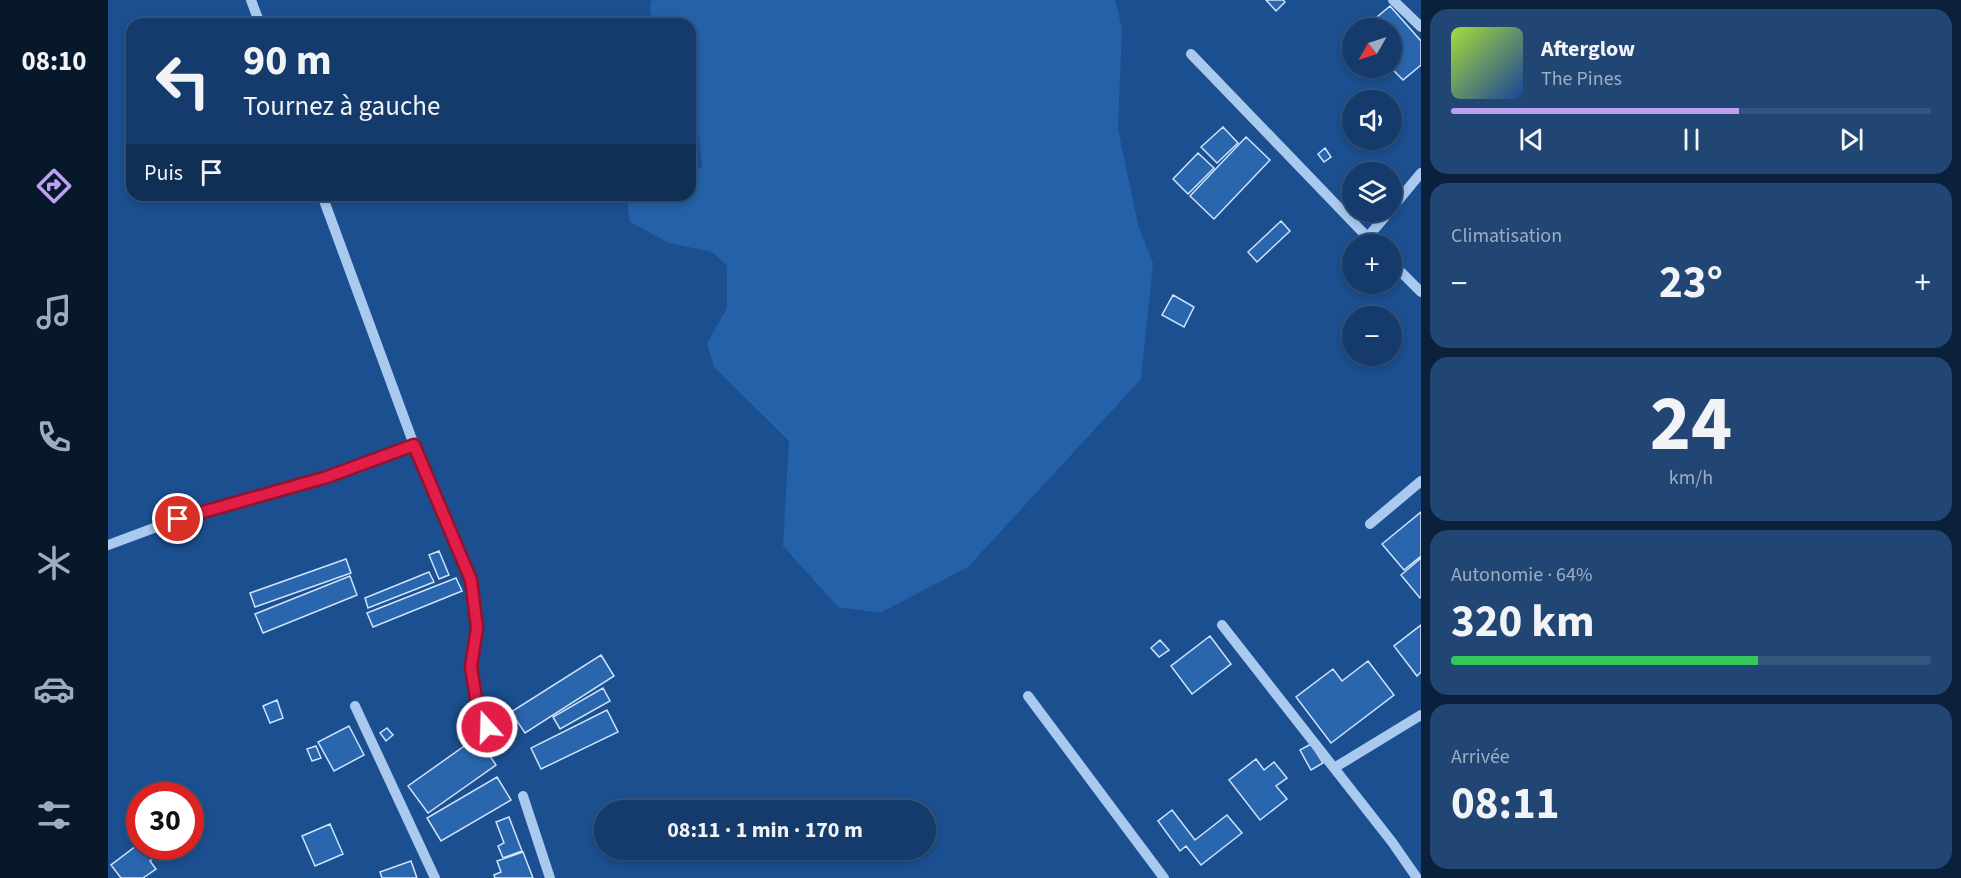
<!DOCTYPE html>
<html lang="fr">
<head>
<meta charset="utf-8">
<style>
	:root { --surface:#143b6b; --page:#214673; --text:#f1f3f6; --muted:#9dadc1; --line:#33557e; --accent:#bca0f2 }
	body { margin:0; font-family:"Source Sans 3",sans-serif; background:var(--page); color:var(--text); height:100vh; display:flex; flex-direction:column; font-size:22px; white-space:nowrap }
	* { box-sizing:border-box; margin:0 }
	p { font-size:20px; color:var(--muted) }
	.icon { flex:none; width:33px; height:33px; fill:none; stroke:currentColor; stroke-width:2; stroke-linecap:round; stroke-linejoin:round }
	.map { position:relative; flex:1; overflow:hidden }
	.sheet { display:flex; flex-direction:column; gap:9px; padding:9px; background:#0b203b; width:540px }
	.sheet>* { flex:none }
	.top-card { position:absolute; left:18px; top:18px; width:570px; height:183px; border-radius:18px; box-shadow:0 3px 9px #0003,0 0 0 2px var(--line); background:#143b6b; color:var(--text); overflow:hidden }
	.needle { width:39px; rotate:231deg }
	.tools { position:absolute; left:1234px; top:18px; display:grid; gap:12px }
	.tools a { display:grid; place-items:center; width:60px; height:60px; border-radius:50%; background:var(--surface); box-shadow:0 3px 9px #0003,0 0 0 2px var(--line); font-size:30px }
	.speed { position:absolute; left:18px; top:782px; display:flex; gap:12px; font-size:30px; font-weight:700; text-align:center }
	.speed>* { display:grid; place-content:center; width:78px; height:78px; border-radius:50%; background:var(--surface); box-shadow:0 3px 9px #0003,0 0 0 2px var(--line); line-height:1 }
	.speed .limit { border:9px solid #d22; background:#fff; color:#111 }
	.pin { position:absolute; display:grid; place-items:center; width:51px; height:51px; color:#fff; margin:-26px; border:3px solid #fff; border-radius:50%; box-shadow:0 2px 6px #0007 }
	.me { position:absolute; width:66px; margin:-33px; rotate:340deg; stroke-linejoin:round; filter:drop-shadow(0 0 4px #0008) }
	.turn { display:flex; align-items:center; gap:21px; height:126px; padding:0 18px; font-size:27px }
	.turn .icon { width:78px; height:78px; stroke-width:2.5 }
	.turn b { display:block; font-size:42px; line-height:51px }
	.then { display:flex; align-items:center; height:57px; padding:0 18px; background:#0003; gap:12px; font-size:22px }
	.big { font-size:45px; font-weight:700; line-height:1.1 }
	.sheet .tile { flex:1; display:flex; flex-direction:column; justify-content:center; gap:9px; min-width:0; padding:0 21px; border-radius:18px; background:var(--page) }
	.sheet .dial { align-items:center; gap:0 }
	.dial b { font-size:78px; line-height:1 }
	.song { display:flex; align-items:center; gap:18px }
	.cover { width:72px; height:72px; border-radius:9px; background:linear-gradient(135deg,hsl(80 70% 55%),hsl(220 70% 35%)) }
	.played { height:6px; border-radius:3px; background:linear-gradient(90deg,var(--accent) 60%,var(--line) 60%) }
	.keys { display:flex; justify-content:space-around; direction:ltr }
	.heat { display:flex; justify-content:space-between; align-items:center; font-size:33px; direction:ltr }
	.charge { height:9px; border-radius:4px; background:linear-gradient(90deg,#34c759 64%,var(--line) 0) }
	.trip { position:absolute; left:486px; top:800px; width:342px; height:60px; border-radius:30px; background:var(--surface); box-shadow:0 3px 9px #0003,0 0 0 2px var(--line); font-weight:700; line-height:60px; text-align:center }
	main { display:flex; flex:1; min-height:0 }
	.tabs { display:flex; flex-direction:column; width:108px; justify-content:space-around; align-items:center; background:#08182b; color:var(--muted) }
	.tabs .icon { width:42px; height:42px }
	.tabs .active { color:var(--accent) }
	.tabs b { font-size:27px; color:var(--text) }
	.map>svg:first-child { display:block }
	.green { fill:#2461a8 }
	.building { fill:#2a66ad; stroke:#cfe3fa; stroke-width:1.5 }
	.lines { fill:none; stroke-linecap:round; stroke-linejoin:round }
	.minor { stroke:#a9c9ee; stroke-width:10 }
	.route-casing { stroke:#92132f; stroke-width:15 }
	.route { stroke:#e11d48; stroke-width:10 }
</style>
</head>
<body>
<main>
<nav class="tabs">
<b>08:10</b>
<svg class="icon active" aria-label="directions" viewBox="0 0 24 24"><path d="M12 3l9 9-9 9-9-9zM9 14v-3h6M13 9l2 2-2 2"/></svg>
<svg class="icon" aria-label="music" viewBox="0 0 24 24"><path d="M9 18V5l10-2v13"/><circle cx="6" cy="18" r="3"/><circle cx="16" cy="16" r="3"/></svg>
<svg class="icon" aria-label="phone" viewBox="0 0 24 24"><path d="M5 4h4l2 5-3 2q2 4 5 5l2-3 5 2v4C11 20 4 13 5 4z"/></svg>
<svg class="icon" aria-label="climate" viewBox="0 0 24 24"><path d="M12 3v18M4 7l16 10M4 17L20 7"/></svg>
<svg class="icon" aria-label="car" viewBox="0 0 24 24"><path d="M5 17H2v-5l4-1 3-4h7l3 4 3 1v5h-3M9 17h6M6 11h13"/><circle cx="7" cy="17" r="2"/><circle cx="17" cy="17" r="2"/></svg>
<svg class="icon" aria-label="filters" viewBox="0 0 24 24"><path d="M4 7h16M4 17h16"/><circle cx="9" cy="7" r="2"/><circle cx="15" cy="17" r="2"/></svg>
</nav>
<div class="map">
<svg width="1313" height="878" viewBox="0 0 1313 878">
	<rect width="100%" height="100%" fill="#1b4f8f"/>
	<path class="green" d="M 544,0 L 1007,0 L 1014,28 L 1010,129 L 1030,225 L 1045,263 L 1033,379 L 860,567 L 772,613 L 730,607 L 675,546 L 681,441 L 606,367 L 599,343 L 619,308 L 619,266 L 604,252 L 561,243 L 522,222 L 519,201 L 527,195 L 582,195 L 582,175 L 594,167 L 585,82 L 582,79 L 582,24 L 544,24 L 542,5 Z"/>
	<path class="building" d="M 1158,0 L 1175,0 L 1177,2 L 1168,11 Z
		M 1282,6 L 1313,41 L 1313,65 L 1295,80 L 1283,68 L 1284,28 L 1256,28 Z
		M 1115,127 L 1130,143 L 1109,163 L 1093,147 Z
		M 1138,137 L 1162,160 L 1106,219 L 1082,196 Z
		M 1217,148 L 1223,157 L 1216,162 L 1210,154 Z
		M 1090,153 L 1106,168 L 1080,194 L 1065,179 Z
		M 1173,221 L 1182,231 L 1149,262 L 1140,252 Z
		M 1065,295 L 1086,307 L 1076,327 L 1054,315 Z
		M 1313,512 L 1313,556 L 1296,570 L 1274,544 Z
		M 331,551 L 341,575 L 331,579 L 321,555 Z
		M 1313,558 L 1313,597 L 1312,598 L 1293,575 Z
		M 238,559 L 243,573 L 147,607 L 142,593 Z
		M 321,572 L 326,582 L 260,608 L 257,598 Z
		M 242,576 L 249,595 L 155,633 L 147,614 Z
		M 348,578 L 354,591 L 265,627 L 259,613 Z
		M 1313,625 L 1313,672 L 1309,676 L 1286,646 Z
		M 1102,636 L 1123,664 L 1084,694 L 1063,666 Z
		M 1052,640 L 1061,650 L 1051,657 L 1043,648 Z
		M 493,655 L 506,676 L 417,733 L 403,712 Z
		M 1260,661 L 1286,695 L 1223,743 L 1188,697 L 1225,669 L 1234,681 Z
		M 495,688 L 502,701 L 452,729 L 445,717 Z
		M 169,700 L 175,718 L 162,723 L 155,706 Z
		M 499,710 L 510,732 L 433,769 L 423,748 Z
		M 241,726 L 256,755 L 226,771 L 210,742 Z
		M 279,728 L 285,735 L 278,741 L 272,733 Z
		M 369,737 L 388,765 L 320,813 L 300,786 Z
		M 1203,744 L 1215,763 L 1203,770 L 1192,750 Z
		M 208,746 L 213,758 L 204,761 L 199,749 Z
		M 1148,759 L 1156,770 L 1166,762 L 1179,778 L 1168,786 L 1179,799 L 1152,820 L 1121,780 Z
		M 389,777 L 403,800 L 333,841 L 319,818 Z
		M 1064,810 L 1087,840 L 1119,815 L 1134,833 L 1093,865 L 1078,846 L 1072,851 L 1050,821 Z
		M 401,817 L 414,851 L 395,858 L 390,846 L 396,843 L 388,822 Z
		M 222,824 L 235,854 L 207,866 L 194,836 Z
		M 32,843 L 32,846 L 52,846 L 56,851 L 42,861 L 48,869 L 35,878 L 13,878 L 3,865 Z
		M 415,852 L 425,878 L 387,878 L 386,875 L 393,872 L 389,861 Z
		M 303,861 L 309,878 L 274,878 L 272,872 Z"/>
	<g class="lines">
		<path class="minor" d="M 143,0 L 152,24
			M 1285,0 L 1313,27
			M 1083,54 L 1266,244
			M 1284,208 L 1313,173
			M 1259,238 L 1281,212
			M 1284,263 L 1313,292
			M 306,445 L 364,580 L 369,628 L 363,667 L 368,698 L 379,727
			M 1262,524 L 1313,481
			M 0,545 L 70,519 L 219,477 L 306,445 L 214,195
			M 1114,625 L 1284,842 L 1309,878
			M 920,696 L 1056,878
			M 247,706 L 327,878
			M 1226,768 L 1313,715
			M 415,796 L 442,878"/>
	</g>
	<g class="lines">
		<defs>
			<path id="route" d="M 70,519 L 219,477 L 306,445 L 363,580 L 369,628 L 363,667 L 368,698 L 379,727"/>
		</defs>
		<use href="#route" class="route-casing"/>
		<use href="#route" class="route"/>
	</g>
</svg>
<div class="tools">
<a><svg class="needle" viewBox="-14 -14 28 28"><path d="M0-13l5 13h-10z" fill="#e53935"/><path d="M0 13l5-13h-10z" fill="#9dadc1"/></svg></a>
<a><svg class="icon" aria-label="sound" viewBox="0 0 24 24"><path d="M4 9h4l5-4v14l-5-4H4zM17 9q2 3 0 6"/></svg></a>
<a><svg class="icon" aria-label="layers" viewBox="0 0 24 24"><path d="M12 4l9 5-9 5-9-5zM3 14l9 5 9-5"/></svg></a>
<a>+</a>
<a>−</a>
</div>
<div class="speed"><div class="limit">30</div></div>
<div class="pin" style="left:70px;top:519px;background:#d93025"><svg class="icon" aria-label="arrive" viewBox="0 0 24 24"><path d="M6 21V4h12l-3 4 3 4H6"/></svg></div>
<svg class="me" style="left:379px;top:727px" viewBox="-20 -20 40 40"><circle r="17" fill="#e11d48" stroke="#fff" stroke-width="3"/><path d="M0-11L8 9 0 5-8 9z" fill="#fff"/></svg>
<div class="trip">08:11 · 1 min · 170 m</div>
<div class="top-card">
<div class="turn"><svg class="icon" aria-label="left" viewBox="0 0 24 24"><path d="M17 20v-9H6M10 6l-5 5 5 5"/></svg><div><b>90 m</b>Tournez à gauche</div></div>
<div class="then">Puis<svg class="icon" aria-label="arrive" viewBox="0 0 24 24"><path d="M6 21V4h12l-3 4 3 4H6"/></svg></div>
</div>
</div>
<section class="sheet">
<div class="tile">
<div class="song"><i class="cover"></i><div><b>Afterglow</b><p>The Pines</p></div></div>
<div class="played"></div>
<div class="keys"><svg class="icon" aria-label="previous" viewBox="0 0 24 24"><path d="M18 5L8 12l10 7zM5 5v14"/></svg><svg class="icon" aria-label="pause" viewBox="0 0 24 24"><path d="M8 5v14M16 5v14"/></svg><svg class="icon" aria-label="next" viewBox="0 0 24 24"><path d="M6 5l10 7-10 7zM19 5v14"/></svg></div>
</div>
<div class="tile"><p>Climatisation</p>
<div class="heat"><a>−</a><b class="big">23°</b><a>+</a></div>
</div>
<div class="tile dial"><b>24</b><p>km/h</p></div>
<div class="tile"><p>Autonomie · 64%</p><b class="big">320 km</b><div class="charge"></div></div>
<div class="tile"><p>Arrivée</p><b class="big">08:11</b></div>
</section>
</main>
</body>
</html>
